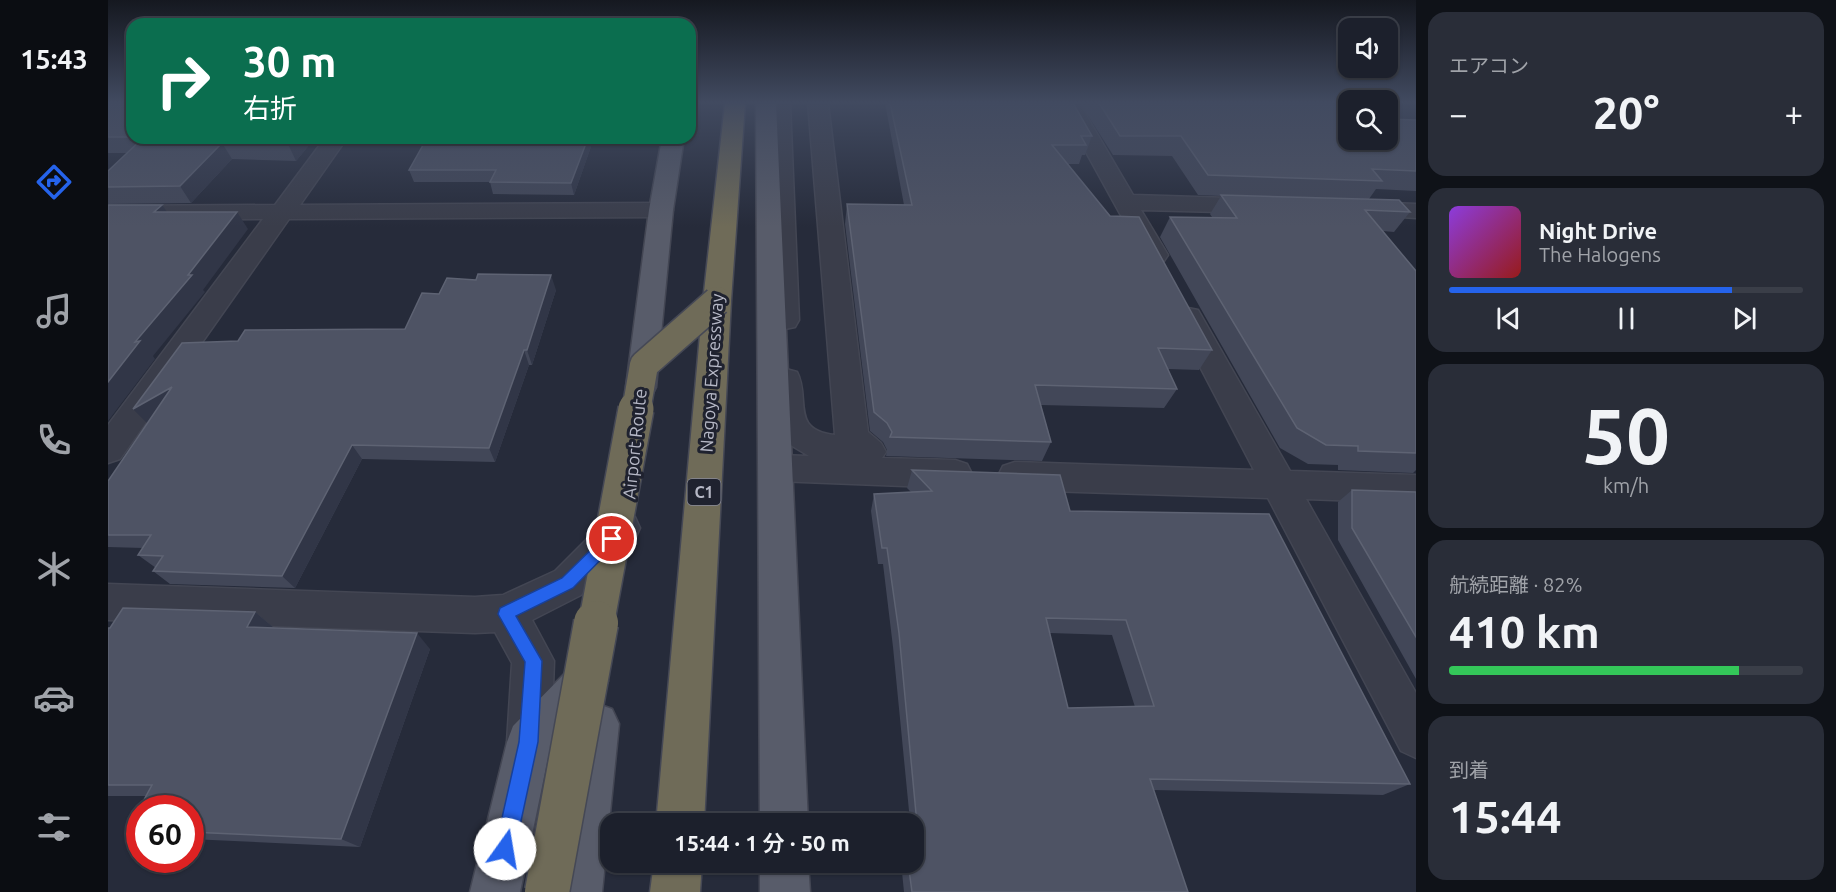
<!DOCTYPE html>
<html lang="ja">
<head>
<meta charset="utf-8">
<style>
	:root { --surface:#1c202c; --page:#292d38; --text:#f1f3f6; --muted:#a0a3a9; --line:#3a3e48; --accent:#2563eb }
	body { margin:0; font-family:Ubuntu,"Noto Sans JP",sans-serif; background:var(--page); color:var(--text); height:100vh; display:flex; flex-direction:column; font-size:22px; white-space:nowrap }
	* { box-sizing:border-box; margin:0 }
	p { font-size:20px; color:var(--muted) }
	.icon { flex:none; width:33px; height:33px; fill:none; stroke:currentColor; stroke-width:2; stroke-linecap:round; stroke-linejoin:round }
	.map { position:relative; flex:1; overflow:hidden }
	.panel { display:flex; flex-direction:column; gap:12px; padding:12px; background:#0f1218; width:420px }
	.panel>* { flex:none }
	.top-card { position:absolute; left:18px; top:18px; width:570px; height:126px; border-radius:18px; box-shadow:0 2px 4px #0004,0 0 0 2px var(--line); background:#0b6e4f; color:#fff; overflow:hidden }
	.buttons { position:absolute; left:1230px; top:18px; display:grid; gap:12px }
	.buttons a { display:grid; place-items:center; width:60px; height:60px; border-radius:12px; background:var(--surface); box-shadow:0 2px 4px #0004,0 0 0 2px var(--line); font-size:30px }
	.speed { position:absolute; left:18px; top:795px; display:flex; gap:12px; font-size:30px; font-weight:700; text-align:center }
	.speed>* { display:grid; place-content:center; width:78px; height:78px; border-radius:50%; background:var(--surface); box-shadow:0 2px 4px #0004,0 0 0 2px var(--line); line-height:1 }
	.speed .limit { border:9px solid #d22; background:#fff; color:#111 }
	.pin { position:absolute; display:grid; place-items:center; width:51px; height:51px; color:#fff; margin:-26px; border:3px solid #fff; border-radius:50%; box-shadow:0 2px 6px #0007 }
	.me { position:absolute; width:66px; margin:-33px; rotate:13deg; stroke-linejoin:round; filter:drop-shadow(0 0 4px #0008) }
	.turn { display:flex; align-items:center; gap:21px; height:126px; padding:0 18px; font-size:27px }
	.turn .icon { width:78px; height:78px; stroke-width:2.5 }
	.turn b { display:block; font-size:42px; line-height:51px }
	.big { font-size:45px; font-weight:600; line-height:1.1 }
	.panel .widget { flex:1; display:flex; flex-direction:column; justify-content:center; gap:9px; min-width:0; padding:0 21px; border-radius:18px; background:var(--page) }
	.panel .dial { align-items:center; gap:0 }
	.dial b { font-size:78px; line-height:1 }
	.song { display:flex; align-items:center; gap:18px }
	.cover { width:72px; height:72px; border-radius:9px; background:linear-gradient(135deg,hsl(270 70% 55%),hsl(0 70% 35%)) }
	.played { height:6px; border-radius:3px; background:linear-gradient(90deg,var(--accent) 80%,var(--line) 80%) }
	.keys { display:flex; justify-content:space-around; direction:ltr }
	.heat { display:flex; justify-content:space-between; align-items:center; font-size:33px; direction:ltr }
	.charge { height:9px; border-radius:4px; background:linear-gradient(90deg,#34c759 82%,var(--line) 0) }
	.trip { position:absolute; left:492px; top:813px; width:324px; height:60px; border-radius:18px; background:var(--surface); box-shadow:0 2px 4px #0004,0 0 0 2px var(--line); font-weight:600; line-height:60px; text-align:center }
	main { display:flex; flex:1; min-height:0 }
	.dock { display:flex; flex-direction:column; width:108px; justify-content:space-around; align-items:center; background:#0b0d12; color:var(--muted) }
	.dock .icon { width:42px; height:42px }
	.dock .on { color:var(--accent) }
	.dock b { font-size:27px; color:var(--text) }
	.map>svg:first-child { display:block }
	.lines { fill:none; stroke-linecap:round; stroke-linejoin:round }
	.minor-casing { stroke:#434653; stroke-width:3 }
	.major-casing { stroke:#434653; stroke-width:3 }
	.highway-casing { stroke:#454855; stroke-width:3 }
	.minor { fill:#3a3d4a; fill-rule:evenodd }
	.major { fill:#585c6a; fill-rule:evenodd }
	.highway { fill:#6f6b58; fill-rule:evenodd }
	.highway-bridge-far2-casing { stroke:#454855; stroke-width:31; stroke-linecap:butt }
	.highway-bridge-far1-casing { stroke:#454855; stroke-width:38; stroke-linecap:butt }
	.highway-bridge-casing { stroke:#454855; stroke-width:47; stroke-linecap:butt }
	.highway-bridge-far2 { stroke:#6f6b58; stroke-width:28 }
	.highway-bridge-far1 { stroke:#6f6b58; stroke-width:35 }
	.highway-bridge { stroke:#6f6b58; stroke-width:44 }
	.wall { fill:#424758; fill-rule:evenodd }
	.shaded-wall { fill:#313647 }
	.building { fill:#4e5364; stroke:#5e6373; stroke-width:1.5; fill-rule:evenodd }
	.route { fill:#2563eb; stroke:#184099; stroke-width:1.5 }
	.labels { text-anchor:middle; stroke-width:6; stroke-linejoin:round; paint-order:stroke }
	.shield { fill:#1f222f; stroke:#898b99; stroke-width:1.5 }
	.shield-label { font-size:16px; font-weight:bold; fill:#b6b8c6 }
	.street-label { font-size:18px; fill:#b6b8c6; stroke:#1f222f }
</style>
</head>
<body>
<main>
<nav class="dock">
<b>15:43</b>
<svg class="icon on" aria-label="directions" viewBox="0 0 24 24"><path d="M12 3l9 9-9 9-9-9zM9 14v-3h6M13 9l2 2-2 2"/></svg>
<svg class="icon" aria-label="music" viewBox="0 0 24 24"><path d="M9 18V5l10-2v13"/><circle cx="6" cy="18" r="3"/><circle cx="16" cy="16" r="3"/></svg>
<svg class="icon" aria-label="phone" viewBox="0 0 24 24"><path d="M5 4h4l2 5-3 2q2 4 5 5l2-3 5 2v4C11 20 4 13 5 4z"/></svg>
<svg class="icon" aria-label="climate" viewBox="0 0 24 24"><path d="M12 3v18M4 7l16 10M4 17L20 7"/></svg>
<svg class="icon" aria-label="car" viewBox="0 0 24 24"><path d="M5 17H2v-5l4-1 3-4h7l3 4 3 1v5h-3M9 17h6M6 11h13"/><circle cx="7" cy="17" r="2"/><circle cx="17" cy="17" r="2"/></svg>
<svg class="icon" aria-label="filters" viewBox="0 0 24 24"><path d="M4 7h16M4 17h16"/><circle cx="9" cy="7" r="2"/><circle cx="15" cy="17" r="2"/></svg>
</nav>
<div class="map">
<svg width="1308" height="892" viewBox="0 0 1308 892">
	<rect width="100%" height="100%" fill="#262b3a"/>
	<g class="lines">
		<defs>
			<path id="minor" d="M 662,103 L 682,103 L 691,320 L 687,327 L 677,329 L 667,327 L 663,320 Z
				M 700,103 L 720,103 L 760,432 L 773,443 L 778,452 L 774,458 L 847,460 L 859,464 L 864,474 L 859,484 L 847,488 L 669,481 L 657,478 L 652,468 L 657,458 L 669,455 L 701,456 L 681,444 L 663,418 L 663,380 L 667,372 L 678,369 L 689,372 C 703,398 681,430 727,435 Z
				M 951,103 L 971,103 L 1025,195 L 1153,199 L 1161,201 L 1165,206 L 1161,211 L 1153,213 L 1033,210 L 1060,255 L 1056,261 L 1047,263 L 1038,261 Z
				M 217,138 L 239,138 L 192,205 L 553,203 L 562,205 L 565,210 L 562,215 L 553,217 L 181,219 L 12,459 L 0,463 L 0,425 L 155,219 L 0,220 L 0,206 L 167,205 Z
				M 1256,202 L 1308,204 L 1308,218 L 1247,214 L 1244,209 L 1247,204 Z
				M 1080,308 L 1090,310 L 1182,471 L 1308,475 L 1308,503 L 1198,499 L 1308,693 L 1308,758 L 1293,751 L 1160,498 L 907,490 L 895,486 L 890,476 L 895,466 L 907,462 L 1146,470 L 1066,317 L 1070,310 Z
				M 514,513 L 527,517 L 532,528 L 527,539 L 473,595 L 424,620 L 446,661 L 443,742 L 437,758 L 421,764 L 405,758 L 399,742 L 404,663 L 387,632 L 367,633 L 0,620 L 0,584 L 367,597 L 395,595 L 447,571 L 501,517 Z"/>
			<path id="major" d="M 648,103 L 668,103 L 700,824 L 652,824 Z
				M 554,138 L 576,138 L 565,210 L 548,387 L 544,395 L 533,398 L 522,395 L 518,387 L 541,210 Z
				M 479,660 L 494,666 L 500,681 L 494,696 L 487,703 L 504,709 L 511,724 L 494,892 L 444,892 L 467,724 L 441,753 L 412,892 L 362,892 L 399,742 L 405,726 L 464,666 Z
				M 652,862 L 700,862 L 702,892 L 652,892 Z"/>
			<path id="highway" d="M 617,103 L 637,103 L 623,301 L 596,824 L 548,824 L 595,301 Z
				M 546,862 L 594,862 L 592,892 L 542,892 Z"/>
		</defs>
		<use href="#minor" class="minor-casing"/>
		<use href="#major" class="major-casing"/>
		<use href="#highway" class="highway-casing"/>
		<use href="#minor" class="minor"/>
		<use href="#major" class="major"/>
		<use href="#highway" class="highway"/>
		<defs>
			<path id="highway-bridge-far2" d="M 528,411 L 536,365 L 609,301"/>
			<path id="highway-bridge-far1" d="M 488,625 L 528,409"/>
			<path id="highway-bridge" d="M 439,892 L 488,623"/>
		</defs>
		<use href="#highway-bridge-far2" class="highway-bridge-far2-casing"/>
		<use href="#highway-bridge-far1" class="highway-bridge-far1-casing"/>
		<use href="#highway-bridge" class="highway-bridge-casing"/>
		<use href="#highway-bridge-far2" class="highway-bridge-far2"/>
		<use href="#highway-bridge-far1" class="highway-bridge-far1"/>
		<use href="#highway-bridge" class="highway-bridge"/>
	</g>
	<path class="wall" d="M 0,103 L 24,103 L 24,138 L 207,138 L 188,161 L 124,159 L 83,203 L 0,204 L 0,171 L 19,153 L 0,153 Z
		M 777,103 L 965,103 L 984,136 L 977,155 L 974,155 L 971,164 L 960,164 L 1104,350 L 1091,370 L 1060,369 L 1069,389 L 1056,408 L 933,405 L 943,442 L 934,461 L 778,456 L 779,450 L 775,442 L 762,431 L 737,224 L 739,204 L 796,205 Z
		M 972,103 L 1240,103 L 1240,140 L 1308,120 L 1308,191 L 1268,189 L 1261,199 L 1302,212 L 1286,232 L 1275,231 L 1308,271 L 1308,470 L 1305,473 L 1230,470 L 1230,465 L 1200,464 L 1172,448 L 1052,237 L 1062,217 L 1104,217 L 1102,214 L 1113,196 L 1090,195 L 1064,156 L 1005,155 Z
		M 486,138 L 466,195 L 385,194 L 382,182 L 306,182 L 301,170 Z
		M 448,290 L 424,365 L 421,365 L 387,462 L 254,459 L 187,588 L 62,584 L 45,571 L 48,568 L 30,555 L 35,548 L 0,547 L 0,481 L 130,341 L 297,329 L 331,294 Z
		M 804,470 L 962,511 L 1302,784 L 1275,795 L 1045,790 L 1080,892 L 796,892 L 793,862 L 806,862 L 785,647 L 775,564 L 770,564 L 763,511 L 766,494 L 803,492 L 799,488 ZM 942,633 L 1004,635 L 1027,707 L 960,708 Z
		M 1244,490 L 1308,492 L 1308,679 L 1230,540 L 1230,502 Z
		M 147,612 L 166,628 L 322,649 L 252,847 L 82,839 L 82,808 L 32,808 L 32,832 L 20,829 L 38,796 L 0,796 L 0,628 Z"/>
	<path class="shaded-wall" d="M 185,138 L 207,138 L 188,161 L 180,144 Z
		M 480,138 L 486,138 L 466,195 L 463,183 Z
		M 114,143 L 124,159 L 83,203 L 72,186 Z
		M 54,205 L 66,222 L 46,212 Z
		M 129,212 L 140,229 L 95,290 L 97,292 L 45,356 L 47,359 L 0,421 L 0,382 L 27,342 Z
		M 443,275 L 448,290 L 424,365 L 419,350 Z
		M 416,350 L 421,365 L 387,462 L 381,448 Z
		M 64,387 L 40,424 L 25,409 Z
		M 244,445 L 254,459 L 187,588 L 174,576 Z
		M 147,612 L 166,628 L 139,627 Z
		M 309,633 L 322,649 L 252,847 L 233,839 Z"/>
	<path class="building" d="M 0,103 L 24,103 L 24,137 L 0,137 Z
		M 782,103 L 965,103 L 984,136 L 973,136 L 978,145 L 944,145 L 1002,216 L 1031,217 L 1104,350 L 1050,348 L 1069,389 L 927,385 L 943,442 L 782,437 L 784,432 L 779,423 L 766,412 L 739,204 L 804,205 Z
		M 991,103 L 1240,103 L 1240,140 L 1280,140 L 1280,119 L 1308,120 L 1308,171 L 1264,169 L 1274,181 L 1100,175 L 1073,136 L 1012,136 Z
		M 35,138 L 185,138 L 180,144 L 114,143 L 72,186 L 0,187 L 0,171 Z
		M 319,138 L 480,138 L 463,183 L 382,182 L 388,170 L 301,170 Z
		M 1113,195 L 1291,200 L 1302,212 L 1257,210 L 1308,271 L 1308,453 L 1250,451 L 1250,446 L 1218,445 L 1189,428 L 1062,217 L 1129,218 Z
		M 0,205 L 54,205 L 46,212 L 129,212 L 80,275 L 84,275 L 27,342 L 32,341 L 0,382 Z
		M 370,274 L 443,275 L 419,350 L 416,350 L 381,448 L 244,445 L 174,576 L 45,571 L 55,556 L 30,555 L 43,535 L 0,535 L 0,481 L 64,387 L 25,409 L 74,343 L 130,341 L 137,330 L 297,329 L 314,293 L 331,294 L 339,278 L 368,280 Z
		M 804,470 L 952,475 L 962,511 L 1161,514 L 1302,784 L 1042,779 L 1080,892 L 804,892 L 800,862 L 806,862 L 806,824 L 809,824 L 791,633 L 779,548 L 774,548 L 766,494 L 824,491 ZM 938,618 L 1018,620 L 1046,706 L 960,708 Z
		M 1244,490 L 1308,492 L 1308,637 L 1244,528 Z
		M 15,608 L 147,612 L 139,627 L 309,633 L 233,839 L 82,832 L 82,808 L 32,808 L 32,829 L 20,829 L 44,785 L 0,785 L 0,628 L 2,628 Z"/>
	<linearGradient id="sky" x2="0" y2="1"><stop stop-color="#151820"/><stop offset="0.45" stop-color="#414a60"/><stop offset="1" stop-color="#414a60" stop-opacity="0"/></linearGradient>
	<rect width="1308" height="227" fill="url(#sky)"/>
	<path class="route" d="M 504,532 L 509,534 L 511,539 L 509,543 L 465,588 L 408,616 L 434,661 L 430,742 L 407,849 L 404,856 L 397,859 L 390,856 L 387,849 L 411,742 L 417,662 L 390,614 L 392,608 L 454,578 L 499,534 Z"/>
	<g class="labels">
		<rect class="shield" x="579.5" y="479" width="33" height="26" rx="4.5"/>
		<g class="shield-label">
			<text x="596" y="498">C1</text>
		</g>
		<g class="street-label">
			<text transform="translate(604 373) rotate(-86)" y="6">Nagoya Expressway</text>
			<text transform="translate(527 444) rotate(-84)" y="6">Airport Route</text>
		</g>
	</g>
</svg>
<div class="buttons">
<a><svg class="icon" aria-label="sound" viewBox="0 0 24 24"><path d="M4 9h4l5-4v14l-5-4H4zM17 9q2 3 0 6"/></svg></a>
<a><svg class="icon" aria-label="search" viewBox="0 0 24 24"><circle cx="10" cy="10" r="6"/><path d="M15 15l6 6"/></svg></a>
</div>
<div class="speed"><div class="limit">60</div></div>
<div class="pin" style="left:504px;top:539px;background:#d93025"><svg class="icon" aria-label="arrive" viewBox="0 0 24 24"><path d="M6 21V4h12l-3 4 3 4H6"/></svg></div>
<svg class="me" style="left:397px;top:849px" viewBox="-20 -20 40 40"><circle r="19" fill="#fff"/><path d="M0-13L10 11 0 6-10 11z" fill="#2563eb"/></svg>
<div class="trip">15:44 · 1 分 · 50 m</div>
<div class="top-card">
<div class="turn"><svg class="icon" aria-label="right" viewBox="0 0 24 24"><path d="M7 20v-9h11M14 6l5 5-5 5"/></svg><div><b>30 m</b>右折</div></div>
</div>
</div>
<section class="panel">
<div class="widget"><p>エアコン</p>
<div class="heat"><a>−</a><b class="big">20°</b><a>+</a></div>
</div>
<div class="widget">
<div class="song"><i class="cover"></i><div><b>Night Drive</b><p>The Halogens</p></div></div>
<div class="played"></div>
<div class="keys"><svg class="icon" aria-label="previous" viewBox="0 0 24 24"><path d="M18 5L8 12l10 7zM5 5v14"/></svg><svg class="icon" aria-label="pause" viewBox="0 0 24 24"><path d="M8 5v14M16 5v14"/></svg><svg class="icon" aria-label="next" viewBox="0 0 24 24"><path d="M6 5l10 7-10 7zM19 5v14"/></svg></div>
</div>
<div class="widget dial"><b>50</b><p>km/h</p></div>
<div class="widget"><p>航続距離 · 82%</p><b class="big">410 km</b><div class="charge"></div></div>
<div class="widget"><p>到着</p><b class="big">15:44</b></div>
</section>
</main>
</body>
</html>
